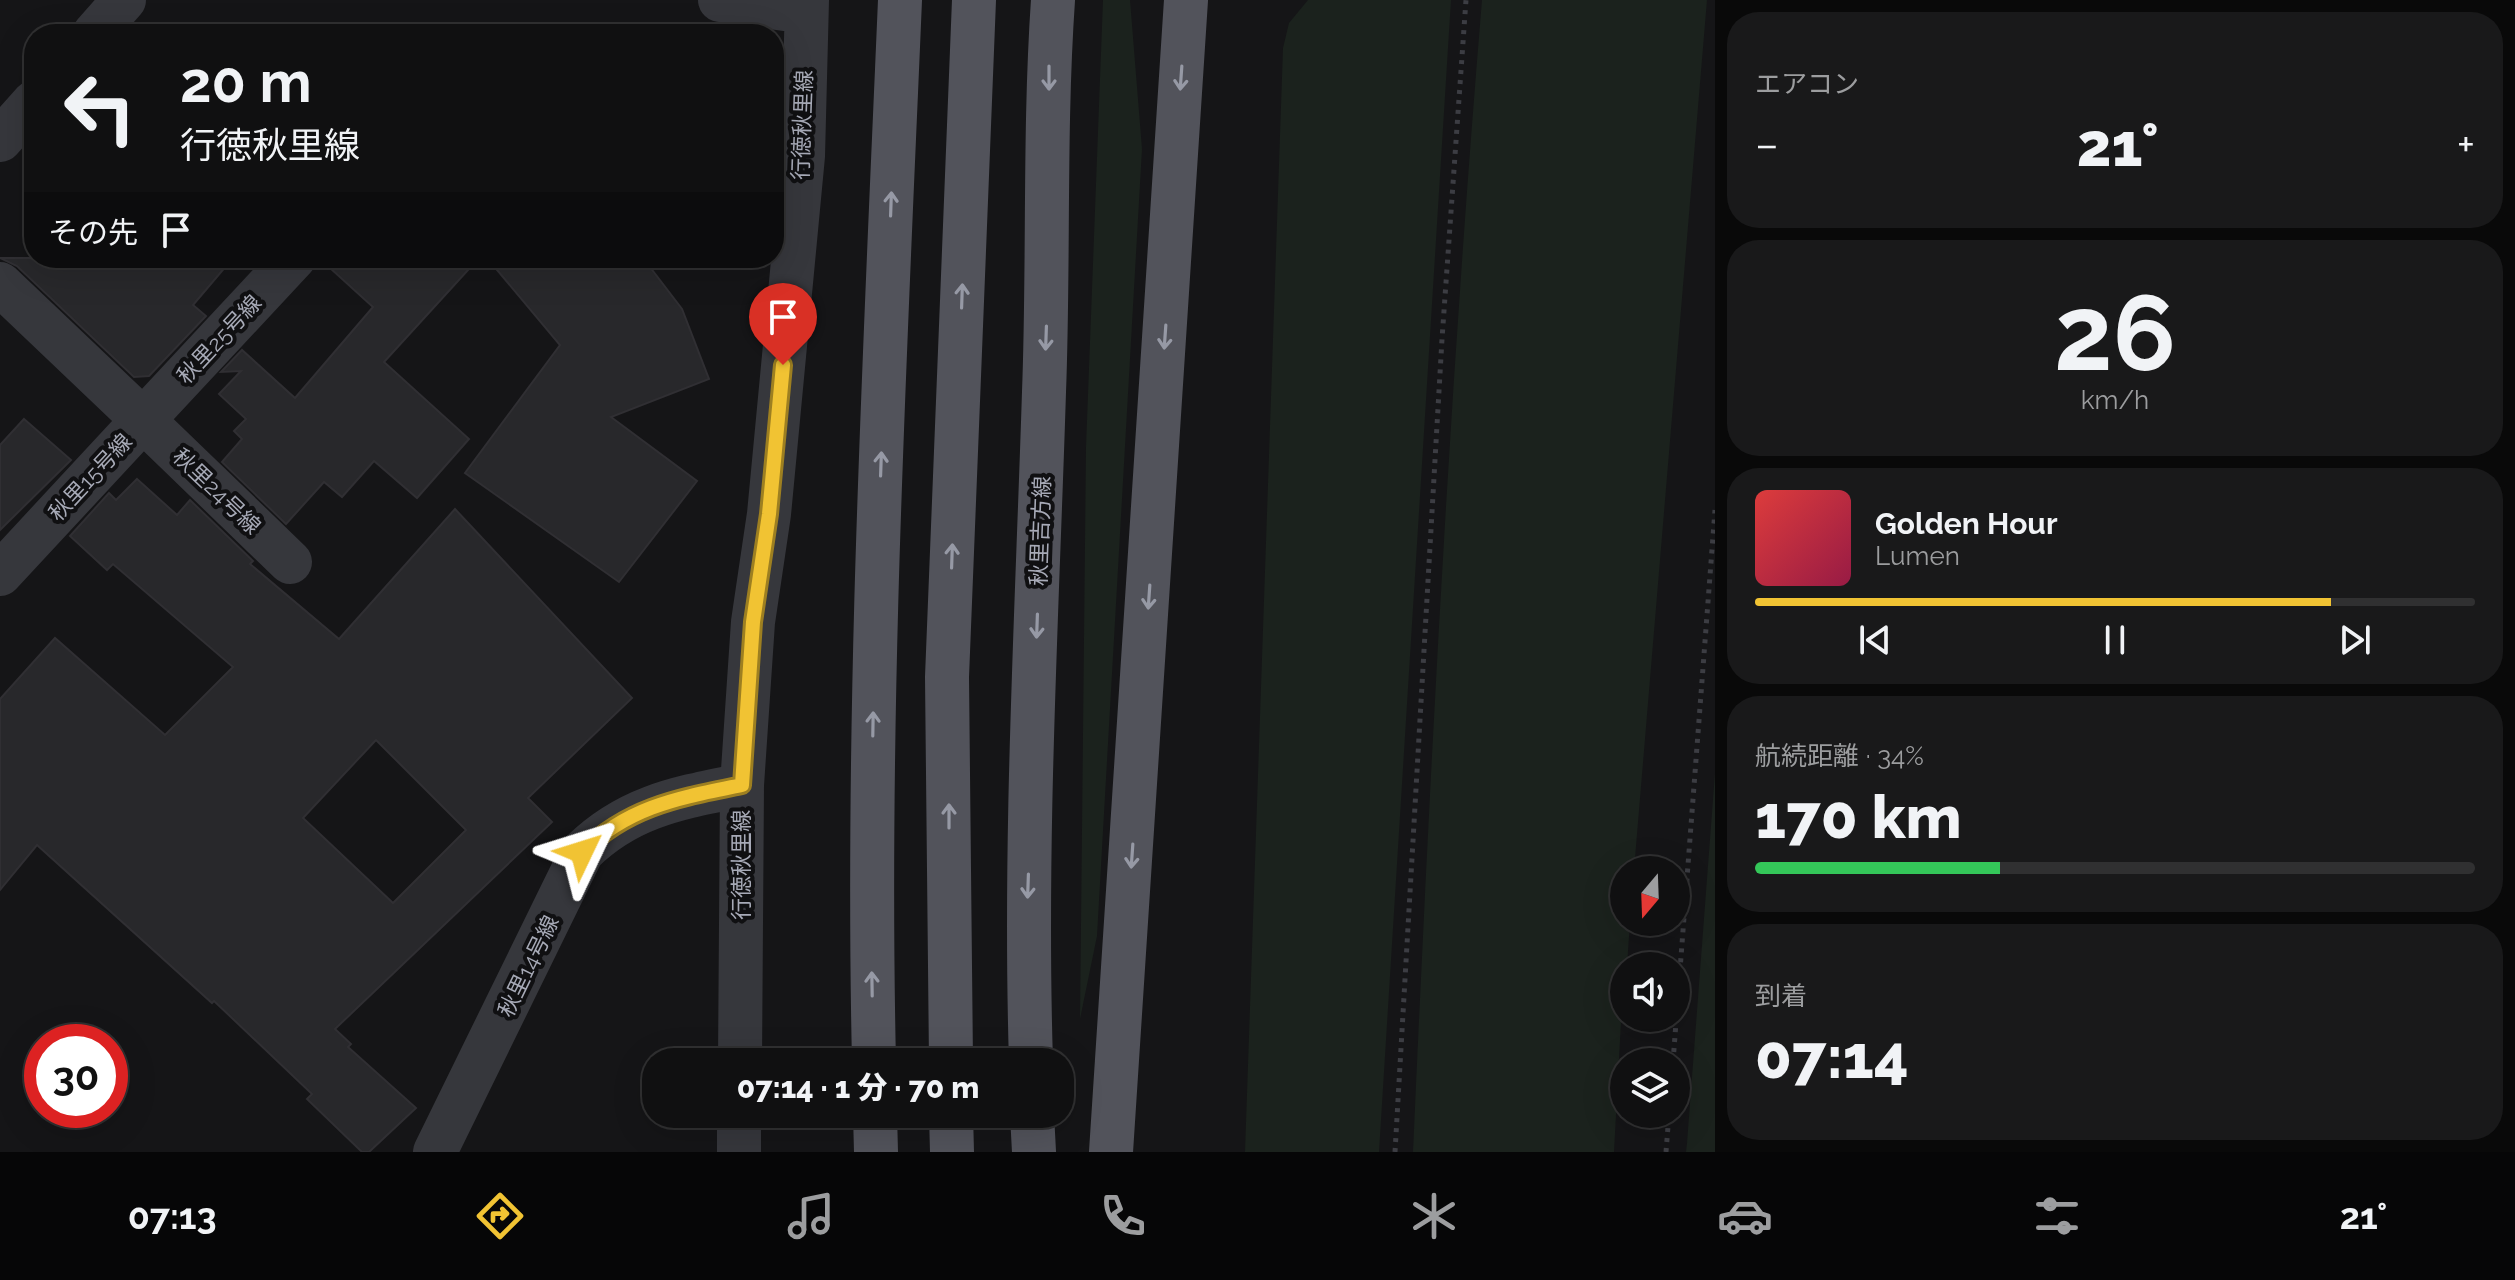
<!DOCTYPE html>
<html lang="ja">
<head>
<meta charset="utf-8">
<style>
	:root { --surface:#101011; --page:#19191a; --text:#f1f3f6; --muted:#9c9d9f; --line:#303031; --accent:#f1c333 }
	body { margin:0; font-family:Raleway,"Noto Sans JP",sans-serif; background:var(--page); color:var(--text); height:100vh; display:flex; flex-direction:column; font-size:30px; white-space:nowrap }
	* { box-sizing:border-box; margin:0 }
	p { font-size:26px; color:var(--muted) }
	.icon { flex:none; width:44px; height:44px; fill:none; stroke:currentColor; stroke-width:2; stroke-linecap:round; stroke-linejoin:round }
	.map { position:relative; flex:1; overflow:hidden }
	.sheet { display:flex; flex-direction:column; gap:12px; padding:12px; background:#090909; width:800px }
	.sheet>* { flex:none }
	.banner { position:absolute; left:24px; top:24px; width:760px; height:244px; border-radius:32px; box-shadow:0 8px 32px #0002,0 0 0 2px var(--line); background:#101011; color:var(--text); overflow:hidden }
	.needle { width:52px; rotate:199deg }
	.tools { position:absolute; left:1610px; top:856px; display:grid; gap:16px }
	.tools a { display:grid; place-items:center; width:80px; height:80px; border-radius:50%; background:var(--surface); box-shadow:0 8px 32px #0002,0 0 0 2px var(--line); font-size:40px }
	.speed { position:absolute; left:24px; top:1024px; display:flex; gap:16px; font-size:40px; font-weight:700; text-align:center }
	.speed>* { display:grid; place-content:center; width:104px; height:104px; border-radius:50%; background:var(--surface); box-shadow:0 8px 32px #0002,0 0 0 2px var(--line); line-height:1 }
	.speed .limit { border:12px solid #d22; background:#fff; color:#111 }
	.pin { position:absolute; display:grid; place-items:center; width:68px; height:68px; color:#fff; margin:-82px -34px; border-radius:50% 50% 50% 0; rotate:-45deg; box-shadow:0 0 8px #0007 }
	.pin .icon { rotate:45deg }
	.me { position:absolute; width:88px; margin:-44px; rotate:49deg; stroke-linejoin:round; filter:drop-shadow(0 0 6px #0008) }
	.turn { display:flex; align-items:center; gap:28px; height:168px; padding:0 24px; font-size:36px }
	.turn .icon { width:104px; height:104px; stroke-width:2.5 }
	.turn b { display:block; font-size:56px; line-height:68px }
	.then { display:flex; align-items:center; height:76px; padding:0 24px; background:#0003; gap:16px; font-size:30px }
	.big { font-size:60px; font-weight:800; line-height:1.1 }
	.sheet .card { flex:1; display:flex; flex-direction:column; justify-content:center; gap:12px; min-width:0; padding:0 28px; border-radius:32px; background:var(--page) }
	.sheet .dial { align-items:center; gap:0 }
	.dial b { font-size:104px; line-height:1 }
	.song { display:flex; align-items:center; gap:24px }
	.cover { width:96px; height:96px; border-radius:12px; background:linear-gradient(135deg,hsl(0 70% 55%),hsl(340 70% 35%)) }
	.played { height:8px; border-radius:4px; background:linear-gradient(90deg,var(--accent) 80%,var(--line) 80%) }
	.keys { display:flex; justify-content:space-around; direction:ltr }
	.heat { display:flex; justify-content:space-between; align-items:center; font-size:44px; direction:ltr }
	.charge { height:12px; border-radius:6px; background:linear-gradient(90deg,#34c759 34%,var(--line) 0) }
	.trip { position:absolute; left:642px; top:1048px; width:432px; height:80px; border-radius:32px; background:var(--surface); box-shadow:0 8px 32px #0002,0 0 0 2px var(--line); font-weight:800; line-height:80px; text-align:center }
	.dock { display:flex; height:128px; justify-content:space-around; align-items:center; background:#060607; color:var(--muted) }
	.dock .icon { width:56px; height:56px }
	.dock .selected { color:var(--accent) }
	.dock b { font-size:36px; color:var(--text) }
	main { display:flex; flex:1; min-height:0 }
	.map>svg:first-child { display:block }
	.green { fill:#1b221d }
	.building { fill:#28282b; stroke:#302f33; stroke-width:2; fill-rule:evenodd }
	.lines { fill:none; stroke-linecap:round; stroke-linejoin:round }
	.path { stroke:#3c3d43; stroke-width:5; stroke-dasharray:4 6; stroke-linecap:butt }
	.street { stroke:#36373c; stroke-width:44 }
	.primary { stroke:#52535b; stroke-width:44 }
	.oneway { stroke:#9699a5 }
	.route-casing { stroke:#9d7f21; stroke-width:20 }
	.route { stroke:#f1c333; stroke-width:14 }
	.labels { text-anchor:middle; stroke-width:8; stroke-linejoin:round; paint-order:stroke }
	.street-label { font-size:22px; fill:#a7aab7; stroke:#101012 }
</style>
</head>
<body>
<main>
<div class="map">
<svg width="1715" height="1152" viewBox="0 0 1715 1152">
	<rect width="100%" height="100%" fill="#151517"/>
	<path class="green" d="M 1103,0 L 1130,0 L 1142,149 L 1097,936 L 1080,1019 L 1086,447 Z
		M 1308,0 L 1451,0 L 1379,1152 L 1245,1152 L 1283,48 L 1289,23 Z
		M 1482,0 L 1707,0 L 1634,870 L 1624,870 L 1624,922 L 1630,922 L 1627,966 L 1624,966 L 1614,1152 L 1413,1152 C 1430,768 1450,384 1482,0 Z
		M 1715,773 L 1715,1152 L 1686,1152 L 1687,1143 Z"/>
	<path class="building" d="M 0,258 L 233,258 L 193,305 L 206,316 L 149,376 L 134,377 L 17,266 Z
		M 319,258 L 479,258 L 384,362 L 469,439 L 417,498 L 374,461 L 342,497 L 324,482 L 286,524 L 222,462 L 242,439 L 234,431 L 246,419 L 219,394 L 241,371 L 221,372 L 242,350 L 295,398 L 373,307 Z
		M 487,258 L 643,258 L 682,309 L 709,379 L 611,417 L 697,481 L 619,582 L 465,473 L 560,345 Z
		M 24,419 L 71,460 L 0,530 L 0,445 Z
		M 137,479 L 177,515 L 190,500 L 253,561 L 250,564 L 339,639 L 455,509 L 632,698 L 528,798 L 552,822 L 335,1029 L 351,1044 L 348,1047 L 416,1108 L 369,1152 L 362,1152 L 307,1099 L 312,1094 L 214,1001 L 212,1003 L 37,845 L 0,890 L 0,699 L 55,638 L 165,735 L 233,667 L 113,564 L 107,570 L 70,536 L 109,493 L 116,500 ZM 376,740 L 466,830 L 393,903 L 303,818 Z"/>
	<g class="lines">
		<path class="path" d="M 1673,1062 L 1715,510
			M 1395,1152 L 1442,339 L 1466,0
			M 1666,1152 L 1669,1114"/>
		<path class="street" d="M 720,0 L 806,12
			M 94,34 L 124,0
			M 0,140 L 34,102
			M 0,284 L 143,420 L 0,574
			M 290,562 L 143,420 L 294,258
			M 740,1062 L 742,785 L 753,622 L 769,514 L 803,156 L 807,0
			M 739,1114 L 739,1152
			M 435,1152 L 582,852 C 629,806 679,798 742,785"/>
		<path class="primary" d="M 874,1062 C 866,708 885,354 900,0
			M 951,1062 L 947,677 L 974,0
			M 1031,1062 C 1024,839 1037,615 1044,392 C 1049,262 1044,130 1053,0
			M 875,1114 L 876,1152
			M 951,1114 L 952,1152
			M 1032,1114 L 1034,1152
			M 1111,1152 L 1186,0"/>
	</g>
	<defs><path id="oneway-shaft" d="M-6 0H5M1.5-3L5.5 0L1.5 3" fill="none" stroke-width="1.6" stroke-linecap="round" stroke-linejoin="round" transform="scale(2)"/></defs>
	<g class="oneway">
		<use href="#oneway-shaft" transform="translate(1049 78) rotate(90)"/>
		<use href="#oneway-shaft" transform="translate(1181 78) rotate(94)"/>
		<use href="#oneway-shaft" transform="translate(891 204) rotate(-88)"/>
		<use href="#oneway-shaft" transform="translate(962 296) rotate(-88)"/>
		<use href="#oneway-shaft" transform="translate(1165 337) rotate(94)"/>
		<use href="#oneway-shaft" transform="translate(1046 338) rotate(92)"/>
		<use href="#oneway-shaft" transform="translate(881 464) rotate(-88)"/>
		<use href="#oneway-shaft" transform="translate(952 556) rotate(-88)"/>
		<use href="#oneway-shaft" transform="translate(1149 597) rotate(94)"/>
		<use href="#oneway-shaft" transform="translate(1037 626) rotate(92)"/>
		<use href="#oneway-shaft" transform="translate(873 724) rotate(-89)"/>
		<use href="#oneway-shaft" transform="translate(949 816) rotate(-90)"/>
		<use href="#oneway-shaft" transform="translate(1132 856) rotate(94)"/>
		<use href="#oneway-shaft" transform="translate(1028 886) rotate(92)"/>
		<use href="#oneway-shaft" transform="translate(872 984) rotate(-91)"/>
	</g>
	<g class="lines">
		<defs>
			<path id="route" d="M 582,852 C 629,806 679,798 742,785 L 753,622 L 769,514 L 783,365"/>
		</defs>
		<use href="#route" class="route-casing"/>
		<use href="#route" class="route"/>
	</g>
	<g class="labels">
		<g class="street-label">
			<text transform="translate(802 125) rotate(-88)" y="8">行徳秋里線</text>
			<text transform="translate(219 339) rotate(-47)" y="8">秋里25号線</text>
			<text transform="translate(90 477) rotate(-47)" y="8">秋里15号線</text>
			<text transform="translate(217 491) rotate(44)" y="8">秋里24号線</text>
			<text transform="translate(1040 531) rotate(-88)" y="8">秋里吉方線</text>
			<text transform="translate(741 865) rotate(-90)" y="8">行徳秋里線</text>
			<text transform="translate(528 966) rotate(-64)" y="8">秋里14号線</text>
		</g>
	</g>
</svg>
<div class="tools">
<a><svg class="needle" viewBox="-14 -14 28 28"><path d="M0-13l5 13h-10z" fill="#e53935"/><path d="M0 13l5-13h-10z" fill="#9c9d9f"/></svg></a>
<a><svg class="icon" aria-label="sound" viewBox="0 0 24 24"><path d="M4 9h4l5-4v14l-5-4H4zM17 9q2 3 0 6"/></svg></a>
<a><svg class="icon" aria-label="layers" viewBox="0 0 24 24"><path d="M12 4l9 5-9 5-9-5zM3 14l9 5 9-5"/></svg></a>
</div>
<div class="speed"><div class="limit">30</div></div>
<div class="pin" style="left:783px;top:365px;background:#d93025"><svg class="icon" aria-label="arrive" viewBox="0 0 24 24"><path d="M6 21V4h12l-3 4 3 4H6"/></svg></div>
<svg class="me" style="left:582px;top:852px" viewBox="-20 -20 40 40"><path d="M0-17L14 15 0 8-14 15z" fill="#f1c333" stroke="#fff" stroke-width="4"/></svg>
<div class="trip">07:14 · 1 分 · 70 m</div>
<div class="banner">
<div class="turn"><svg class="icon" aria-label="left" viewBox="0 0 24 24"><path d="M17 20v-9H6M10 6l-5 5 5 5"/></svg><div><b>20 m</b>行徳秋里線</div></div>
<div class="then">その先<svg class="icon" aria-label="arrive" viewBox="0 0 24 24"><path d="M6 21V4h12l-3 4 3 4H6"/></svg></div>
</div>
</div>
<section class="sheet">
<div class="card"><p>エアコン</p>
<div class="heat"><a>−</a><b class="big">21°</b><a>+</a></div>
</div>
<div class="card dial"><b>26</b><p>km/h</p></div>
<div class="card">
<div class="song"><i class="cover"></i><div><b>Golden Hour</b><p>Lumen</p></div></div>
<div class="played"></div>
<div class="keys"><svg class="icon" aria-label="previous" viewBox="0 0 24 24"><path d="M18 5L8 12l10 7zM5 5v14"/></svg><svg class="icon" aria-label="pause" viewBox="0 0 24 24"><path d="M8 5v14M16 5v14"/></svg><svg class="icon" aria-label="next" viewBox="0 0 24 24"><path d="M6 5l10 7-10 7zM19 5v14"/></svg></div>
</div>
<div class="card"><p>航続距離 · 34%</p><b class="big">170 km</b><div class="charge"></div></div>
<div class="card"><p>到着</p><b class="big">07:14</b></div>
</section>
</main>
<nav class="dock">
<b>07:13</b>
<svg class="icon selected" aria-label="directions" viewBox="0 0 24 24"><path d="M12 3l9 9-9 9-9-9zM9 14v-3h6M13 9l2 2-2 2"/></svg>
<svg class="icon" aria-label="music" viewBox="0 0 24 24"><path d="M9 18V5l10-2v13"/><circle cx="6" cy="18" r="3"/><circle cx="16" cy="16" r="3"/></svg>
<svg class="icon" aria-label="phone" viewBox="0 0 24 24"><path d="M5 4h4l2 5-3 2q2 4 5 5l2-3 5 2v4C11 20 4 13 5 4z"/></svg>
<svg class="icon" aria-label="climate" viewBox="0 0 24 24"><path d="M12 3v18M4 7l16 10M4 17L20 7"/></svg>
<svg class="icon" aria-label="car" viewBox="0 0 24 24"><path d="M5 17H2v-5l4-1 3-4h7l3 4 3 1v5h-3M9 17h6M6 11h13"/><circle cx="7" cy="17" r="2"/><circle cx="17" cy="17" r="2"/></svg>
<svg class="icon" aria-label="filters" viewBox="0 0 24 24"><path d="M4 7h16M4 17h16"/><circle cx="9" cy="7" r="2"/><circle cx="15" cy="17" r="2"/></svg>
<b>21°</b>
</nav>
</body>
</html>
